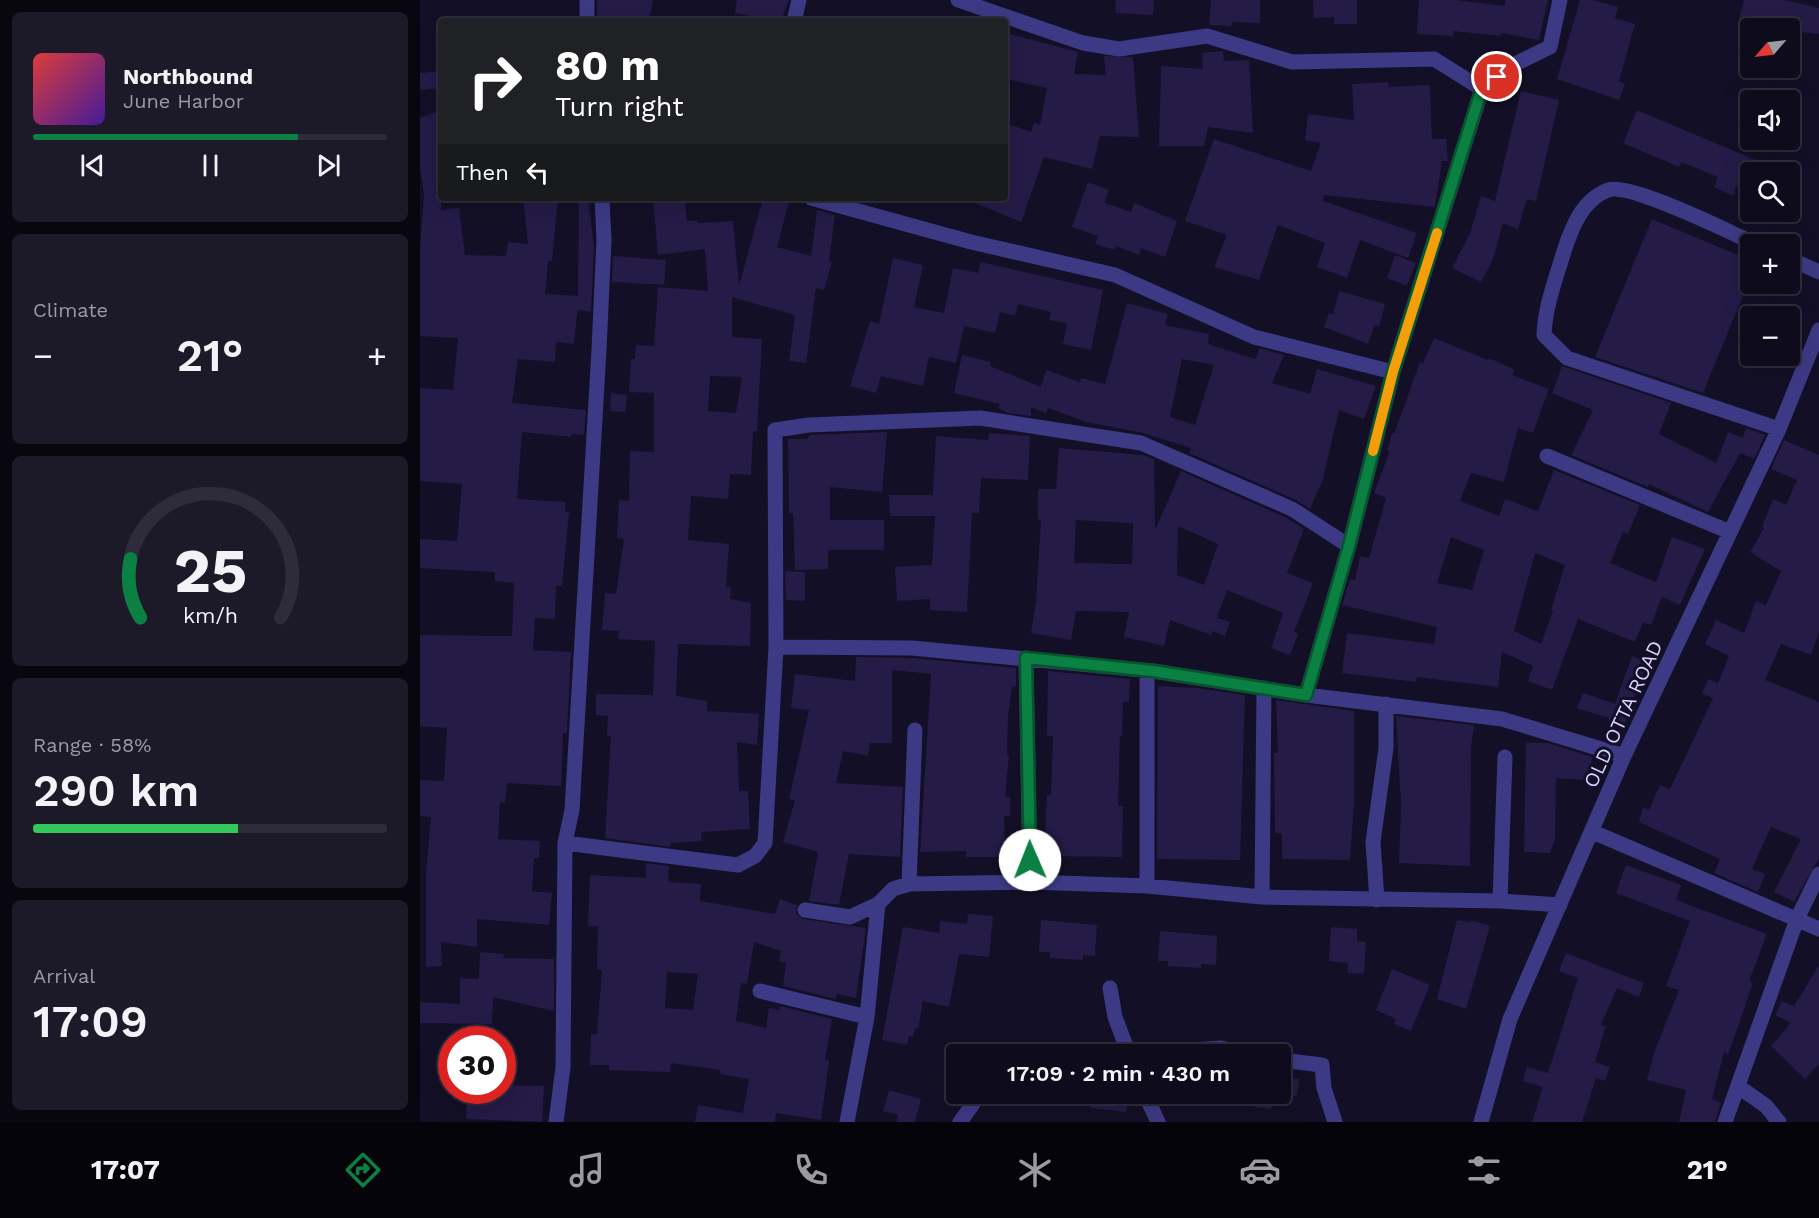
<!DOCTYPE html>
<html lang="en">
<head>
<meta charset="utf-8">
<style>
	:root { --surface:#0e0b1c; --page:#1c1929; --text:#f1f3f6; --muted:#9b9ba3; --line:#2e2b3b; --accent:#0b8043 }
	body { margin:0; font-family:"Work Sans",sans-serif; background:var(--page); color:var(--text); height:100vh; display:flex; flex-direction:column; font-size:22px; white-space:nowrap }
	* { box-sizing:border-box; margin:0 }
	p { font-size:20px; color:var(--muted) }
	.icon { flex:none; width:33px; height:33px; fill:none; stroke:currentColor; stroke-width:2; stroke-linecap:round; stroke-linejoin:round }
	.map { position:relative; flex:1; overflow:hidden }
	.side { display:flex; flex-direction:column; gap:12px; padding:12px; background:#08060f; width:420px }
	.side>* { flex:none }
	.top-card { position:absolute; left:18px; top:18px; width:570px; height:183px; border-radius:6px; box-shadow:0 6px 24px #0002,0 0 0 2px var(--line); background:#202124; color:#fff; overflow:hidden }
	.needle { width:39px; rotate:242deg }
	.fabs { position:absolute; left:1320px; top:18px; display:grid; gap:12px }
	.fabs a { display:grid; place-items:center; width:60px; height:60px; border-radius:6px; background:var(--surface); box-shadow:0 6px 24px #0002,0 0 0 2px var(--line); font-size:30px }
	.speed { position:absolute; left:18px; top:1026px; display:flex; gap:12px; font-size:30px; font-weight:700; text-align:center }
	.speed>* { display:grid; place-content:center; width:78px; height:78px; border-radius:50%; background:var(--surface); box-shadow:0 6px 24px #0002,0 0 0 2px var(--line); line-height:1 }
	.speed .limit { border:9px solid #d22; background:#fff; color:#111 }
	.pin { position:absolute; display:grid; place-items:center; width:51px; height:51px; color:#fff; margin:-26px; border:3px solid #fff; border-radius:50%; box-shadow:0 2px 6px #0007 }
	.me { position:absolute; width:66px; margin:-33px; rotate:359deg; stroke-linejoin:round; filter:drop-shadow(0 0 4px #0008) }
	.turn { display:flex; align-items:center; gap:21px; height:126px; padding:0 18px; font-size:27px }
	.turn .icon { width:78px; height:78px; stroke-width:2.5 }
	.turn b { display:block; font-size:42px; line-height:51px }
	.then { display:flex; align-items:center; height:57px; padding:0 18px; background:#0003; gap:12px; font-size:22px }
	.big { font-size:45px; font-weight:600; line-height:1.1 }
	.side .tile { flex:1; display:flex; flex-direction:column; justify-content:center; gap:9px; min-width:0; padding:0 21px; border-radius:9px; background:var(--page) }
	.side .dial { align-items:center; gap:0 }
	.dial svg { height:156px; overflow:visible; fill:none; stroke:var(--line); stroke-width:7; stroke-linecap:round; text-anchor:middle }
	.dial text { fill:var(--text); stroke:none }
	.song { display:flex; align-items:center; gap:18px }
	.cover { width:72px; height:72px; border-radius:9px; background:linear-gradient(135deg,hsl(0 70% 55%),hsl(260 70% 35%)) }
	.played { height:6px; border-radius:3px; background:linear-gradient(90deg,var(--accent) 75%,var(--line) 75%) }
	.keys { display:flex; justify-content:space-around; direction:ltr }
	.heat { display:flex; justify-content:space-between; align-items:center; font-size:33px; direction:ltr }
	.charge { height:9px; border-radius:4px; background:linear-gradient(90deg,#34c759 58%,var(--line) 0) }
	.trip { position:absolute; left:526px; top:1044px; width:345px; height:60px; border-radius:6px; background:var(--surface); box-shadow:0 6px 24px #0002,0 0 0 2px var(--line); font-weight:600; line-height:60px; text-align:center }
	.menu { display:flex; height:96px; justify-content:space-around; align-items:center; background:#06040b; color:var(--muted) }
	.menu .icon { width:42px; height:42px }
	.menu .current { color:var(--accent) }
	.menu b { font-size:27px; color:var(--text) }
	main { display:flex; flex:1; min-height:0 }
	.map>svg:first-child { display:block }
	.building { fill:#241b47; fill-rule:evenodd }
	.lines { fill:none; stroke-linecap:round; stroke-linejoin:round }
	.minor { stroke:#3d3a85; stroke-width:15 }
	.route-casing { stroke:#07532c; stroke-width:15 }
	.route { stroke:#0b8043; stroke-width:10 }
	.slow { stroke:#f59e0b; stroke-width:10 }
	.labels { text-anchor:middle; stroke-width:6; stroke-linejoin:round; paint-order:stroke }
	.street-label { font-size:20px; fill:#d9d4ff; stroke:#130f26 }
</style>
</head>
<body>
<main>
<section class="side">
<div class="tile">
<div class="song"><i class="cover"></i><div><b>Northbound</b><p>June Harbor</p></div></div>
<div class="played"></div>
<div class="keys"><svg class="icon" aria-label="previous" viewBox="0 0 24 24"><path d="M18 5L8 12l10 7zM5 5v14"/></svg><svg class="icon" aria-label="pause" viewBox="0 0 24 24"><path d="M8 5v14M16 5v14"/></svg><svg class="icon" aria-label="next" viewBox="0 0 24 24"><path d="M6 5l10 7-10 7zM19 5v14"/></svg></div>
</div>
<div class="tile"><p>Climate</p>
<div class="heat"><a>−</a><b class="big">21°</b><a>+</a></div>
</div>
<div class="tile dial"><svg viewBox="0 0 100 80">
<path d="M14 69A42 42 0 1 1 86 69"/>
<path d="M14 69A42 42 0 0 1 9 39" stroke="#0b8043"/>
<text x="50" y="56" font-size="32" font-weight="700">25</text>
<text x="50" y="72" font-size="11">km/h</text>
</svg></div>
<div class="tile"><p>Range · 58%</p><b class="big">290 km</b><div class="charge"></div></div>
<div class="tile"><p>Arrival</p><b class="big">17:09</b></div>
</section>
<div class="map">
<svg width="1399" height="1122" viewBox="0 0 1399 1122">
	<rect width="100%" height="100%" fill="#130f26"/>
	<path class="building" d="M 177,0 L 233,0 L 229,21 L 202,18 L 201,21 L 197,21 L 177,17 Z
		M 317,0 L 369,0 L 361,21 L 346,21 L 347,19 L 315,13 Z
		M 696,0 L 734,0 L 733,15 L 695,13 Z
		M 791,0 L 840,0 L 840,23 L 812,22 L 811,26 L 789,25 Z
		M 893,0 L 937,0 L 937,24 L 914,24 L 914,17 L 894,18 Z
		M 999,0 L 1035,0 L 1085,6 L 1085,0 L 1128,0 L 1119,40 L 1081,33 L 1081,36 L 1033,31 L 1033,36 L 997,34 Z
		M 1160,0 L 1173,0 L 1198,7 L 1195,18 L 1215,24 L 1199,81 L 1205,84 L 1199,100 L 1137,79 Z
		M 1324,0 L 1364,0 L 1399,8 L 1399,34 L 1370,31 L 1370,28 L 1341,28 L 1318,23 Z
		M 590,34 L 658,52 L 654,74 L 686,75 L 684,56 L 713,57 L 719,137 L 680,136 L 672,169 L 624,157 L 601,222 L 548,200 L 585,198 L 585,123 L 611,132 L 614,123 L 620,125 L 627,88 L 585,79 L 585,59 Z
		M 803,51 L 804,61 L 829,60 L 833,133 L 788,127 L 784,146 L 739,146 L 741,66 L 783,69 L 782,53 Z
		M 21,71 L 21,88 L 0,90 L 0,73 Z
		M 968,82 L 969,87 L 1010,85 L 1012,139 L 1026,139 L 1028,161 L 1022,161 L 1015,207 L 904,195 L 903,201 L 997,233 L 988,258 L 940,240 L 927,278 L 897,267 L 905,243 L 858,225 L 839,280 L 794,267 L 807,235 L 765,221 L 794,139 L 891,171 L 901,143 L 885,140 L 888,114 L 934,120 L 932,84 Z
		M 1101,91 L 1139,100 L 1116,201 L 1107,199 L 1098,229 L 1083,223 L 1073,259 L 1061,282 L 1032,268 L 1050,233 L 1061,196 L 1075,201 Z
		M 21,110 L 21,210 L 39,208 L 45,255 L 86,256 L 88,242 L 108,244 L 103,198 L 138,198 L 132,261 L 128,261 L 125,294 L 158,296 L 159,199 L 168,198 L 174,247 L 171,312 L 160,310 L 157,313 L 154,344 L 136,342 L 135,362 L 98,359 L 92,403 L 166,410 L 164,435 L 151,434 L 151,437 L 102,432 L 97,499 L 146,502 L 145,512 L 149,512 L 142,586 L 136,586 L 135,619 L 115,618 L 113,650 L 151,652 L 147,733 L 143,733 L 141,786 L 87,783 L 85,803 L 80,802 L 78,839 L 120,841 L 119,858 L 114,858 L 112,891 L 132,893 L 129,925 L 57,919 L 57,947 L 21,942 L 22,966 L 6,967 L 6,872 L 11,817 L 0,816 L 0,780 L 24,781 L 27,728 L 0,726 L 0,635 L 92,636 L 94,583 L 75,581 L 75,572 L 0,568 L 0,539 L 37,541 L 42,484 L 0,481 L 0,388 L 33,390 L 38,338 L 0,336 L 0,248 L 4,195 L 0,169 L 0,118 Z
		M 1217,110 L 1283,138 L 1365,172 L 1330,172 L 1330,191 L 1317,185 L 1313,196 L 1294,187 L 1298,177 L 1261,162 L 1259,167 L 1203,143 Z
		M 668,182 L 689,190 L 685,203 L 711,212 L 714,203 L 757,221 L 745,257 L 721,248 L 719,255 L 696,246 L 695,250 L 675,244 L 678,236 L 652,227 Z
		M 233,198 L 264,198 L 267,221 L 277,220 L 278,223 L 313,221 L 319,286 L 343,198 L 370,198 L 357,247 L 391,256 L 397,210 L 415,215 L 409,261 L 412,262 L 404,290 L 396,288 L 386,363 L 369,361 L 375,315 L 312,297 L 312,337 L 342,339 L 337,431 L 333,431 L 331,475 L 310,474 L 308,499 L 271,496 L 268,540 L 309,544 L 306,587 L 311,587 L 310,599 L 331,603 L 330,646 L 258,644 L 256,696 L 287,701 L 287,711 L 339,714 L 337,745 L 317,742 L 319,791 L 328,791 L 330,829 L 281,832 L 282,841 L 251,843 L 250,847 L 185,838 L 191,736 L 187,736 L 188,716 L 176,715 L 176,694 L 233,695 L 235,641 L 198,639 L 199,631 L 182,630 L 185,593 L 196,594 L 204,539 L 197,538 L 199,500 L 209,501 L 210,451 L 234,452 L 234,393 L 209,392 L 211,359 L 215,359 L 216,345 L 234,346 L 238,287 L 288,291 L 285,249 L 238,255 ZM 290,376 L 322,377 L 316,413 L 288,411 Z
		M 1232,219 L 1330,260 L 1330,279 L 1283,393 L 1175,357 Z
		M 975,255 L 996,263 L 987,286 L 967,278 Z
		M 193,256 L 246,260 L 244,285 L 192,282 Z
		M 473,258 L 503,265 L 494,307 L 524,313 L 533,268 L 558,273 L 561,262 L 683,290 L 671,350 L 643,344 L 647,323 L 629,320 L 631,312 L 598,304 L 595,316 L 580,312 L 575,333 L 544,326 L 536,363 L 509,357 L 503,386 L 461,376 L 456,393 L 430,386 L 450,321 L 459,324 Z
		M 919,291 L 965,304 L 959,327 L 955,325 L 948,344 L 904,327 L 909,313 L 913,314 Z
		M 707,303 L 748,314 L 745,325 L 789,334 L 788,344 L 835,359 L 840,348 L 864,355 L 852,383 L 890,394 L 897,369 L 956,386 L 944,419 L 919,410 L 903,479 L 890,509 L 876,500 L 769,453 L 771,448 L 723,433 L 666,422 L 628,408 L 626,413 L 611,407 L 611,416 L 588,413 L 578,408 L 580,404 L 534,393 L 542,355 L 571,362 L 570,366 L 621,387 L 626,370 L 660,382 L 661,378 L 685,384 ZM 762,359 L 794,365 L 775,425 L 750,417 Z
		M 1014,338 L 1068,360 L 1069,358 L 1095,370 L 1092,375 L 1129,389 L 1113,433 L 1098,428 L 1084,482 L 1051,473 L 1040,501 L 1079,516 L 1085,499 L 1118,511 L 1134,470 L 1220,505 L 1208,534 L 1203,532 L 1190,563 L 1236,582 L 1252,537 L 1285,549 L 1260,605 L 1242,597 L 1231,625 L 1223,622 L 1215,642 L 1158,619 L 1132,690 L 1108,681 L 1113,666 L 1082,652 L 1078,687 L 997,677 L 996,682 L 922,673 L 927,633 L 1014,644 L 1017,627 L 922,605 L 930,579 L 935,580 L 940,556 L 949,558 L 966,498 L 954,493 L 970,451 L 967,451 L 972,433 L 974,434 L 1000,362 L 1003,363 ZM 1031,537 L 1064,550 L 1052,590 L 1017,583 ZM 1115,553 L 1145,565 L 1131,610 L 1133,611 L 1121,644 L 1094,631 Z
		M 1142,366 L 1251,403 L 1239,434 L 1296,463 L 1308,432 L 1323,438 L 1326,428 L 1345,435 L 1334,459 L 1320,453 L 1288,512 L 1229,484 L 1228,487 L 1151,455 L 1173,410 L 1132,393 Z
		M 191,393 L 207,395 L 205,412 L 190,411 Z
		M 467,432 L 462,492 L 410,487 L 410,520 L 464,520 L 464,550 L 408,550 L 408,569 L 375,570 L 373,513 L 369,513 L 368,439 L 387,439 L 390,435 Z
		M 569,433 L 610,436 L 608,480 L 561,478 L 559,513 L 552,513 L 547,612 L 510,610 L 510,599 L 477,601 L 475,567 L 512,565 L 515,516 L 470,516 L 469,495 L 513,495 L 516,436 L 568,440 Z
		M 1364,440 L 1399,455 L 1399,632 L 1391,655 L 1361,644 L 1345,680 L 1399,702 L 1399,858 L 1374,902 L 1354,892 L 1381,839 L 1351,827 L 1332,869 L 1345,874 L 1338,892 L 1294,873 L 1300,859 L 1219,822 L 1223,807 L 1229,810 L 1240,785 L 1250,789 L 1293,698 L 1282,694 L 1288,679 L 1298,683 L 1309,656 L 1285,644 L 1296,620 L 1324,633 L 1336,601 L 1346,605 L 1361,571 L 1330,552 L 1344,528 L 1342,527 L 1353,499 L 1366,505 L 1377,480 L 1351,469 Z
		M 639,448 L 723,455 L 734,459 L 735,530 L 761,471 L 867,518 L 884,529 L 867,573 L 893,583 L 874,632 L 878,634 L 870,655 L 851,648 L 863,613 L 807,590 L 797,618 L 810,622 L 805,636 L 792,631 L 791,635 L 750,620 L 744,646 L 704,637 L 709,612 L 656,611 L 651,640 L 611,633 L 616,602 L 621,520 L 618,519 L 618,489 L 636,489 ZM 656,520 L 713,523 L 712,564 L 654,563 ZM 758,526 L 798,544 L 784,585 L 757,575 Z
		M 365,571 L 385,572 L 385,601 L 366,600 Z
		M 1212,656 L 1227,662 L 1204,727 L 1188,721 L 1189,718 L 1157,708 L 1163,693 L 1195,704 Z
		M 436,657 L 492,658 L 596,668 L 596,687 L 592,686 L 588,717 L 587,755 L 589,755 L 585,797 L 590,797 L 590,816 L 584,816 L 585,857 L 546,857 L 546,851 L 500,852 L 511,674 L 472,670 L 472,743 L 450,743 L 448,756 L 423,751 L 416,783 L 483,787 L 480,857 L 429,854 L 419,905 L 389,901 L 398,852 L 363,842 L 375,800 L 369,799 L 389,710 L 371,708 L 375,674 L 435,681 Z
		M 628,671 L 710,679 L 709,702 L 703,702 L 702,736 L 700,736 L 698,806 L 703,806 L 702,857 L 624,856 L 627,795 L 631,795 L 633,736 L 627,736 Z
		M 738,686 L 776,688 L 825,695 L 820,860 L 737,859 Z
		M 856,700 L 934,711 L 934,803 L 930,860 L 862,859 L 862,833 L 855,833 L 854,753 L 858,753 Z
		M 976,716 L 1054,725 L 1051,747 L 1050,866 L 979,863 L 981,805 Z
		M 1106,743 L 1128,743 L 1172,757 L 1171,773 L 1167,773 L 1166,780 L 1136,778 L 1135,840 L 1130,853 L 1104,852 Z
		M 226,863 L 249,866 L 248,882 L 281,884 L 280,901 L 355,914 L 360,899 L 377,905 L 376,914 L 383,919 L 446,928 L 436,998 L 417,994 L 416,999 L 363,986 L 366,963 L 359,961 L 361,951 L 334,942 L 327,984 L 321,983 L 316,1021 L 346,1028 L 349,1008 L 359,1010 L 360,1006 L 412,1019 L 405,1060 L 409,1061 L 401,1120 L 356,1113 L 355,1122 L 275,1122 L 278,1105 L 323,1113 L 329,1079 L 300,1074 L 300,1070 L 251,1063 L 250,1072 L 189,1070 L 189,1065 L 170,1065 L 171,1034 L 177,1034 L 182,970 L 177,969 L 178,926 L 168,926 L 170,875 L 226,878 ZM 247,972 L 278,974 L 273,1010 L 245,1008 Z
		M 1206,865 L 1261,885 L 1256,900 L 1347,934 L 1329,981 L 1333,983 L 1319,1024 L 1308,1054 L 1304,1052 L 1292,1099 L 1301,1103 L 1295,1122 L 1259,1122 L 1266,1090 L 1227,1080 L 1235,1050 L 1259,990 L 1246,986 L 1270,921 L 1196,893 Z
		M 548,914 L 573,916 L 569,957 L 539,954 L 529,1007 L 503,1001 L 498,1029 L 495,1028 L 493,1036 L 489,1036 L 487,1045 L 462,1040 L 483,927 L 519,933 L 520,921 L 547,924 Z
		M 621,920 L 677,925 L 675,956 L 663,955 L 663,960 L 630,958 L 630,952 L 619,952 Z
		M 1037,920 L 1050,922 L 1051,920 L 1070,926 L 1046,1009 L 1017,999 Z
		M 911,927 L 937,929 L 937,941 L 946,942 L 944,974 L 927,973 L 928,963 L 909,961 Z
		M 740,931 L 797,936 L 796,965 L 781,964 L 781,968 L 748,966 L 748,961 L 738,961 Z
		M 60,952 L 84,954 L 83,958 L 134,959 L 134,1011 L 73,997 L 72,1024 L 0,1023 L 0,1002 L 40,1004 L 40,978 L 59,979 Z
		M 1146,953 L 1224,983 L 1219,997 L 1197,988 L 1181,1025 L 1186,1026 L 1175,1062 L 1190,1067 L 1185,1081 L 1176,1078 L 1162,1122 L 1112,1122 L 1123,1087 L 1103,1081 L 1107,1067 L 1128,1073 L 1158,978 L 1139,971 Z
		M 1399,965 L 1399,1064 L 1385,1079 L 1351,1046 L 1371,1023 L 1355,1015 L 1362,1001 L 1374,1006 Z
		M 972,969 L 1010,985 L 991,1031 L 974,1024 L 976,1019 L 956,1010 Z
		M 861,1077 L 879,1079 L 877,1096 L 861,1094 Z
		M 82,1085 L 124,1086 L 122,1122 L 46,1119 L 47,1090 L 82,1090 Z
		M 469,1090 L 501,1099 L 495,1122 L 477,1122 L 478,1115 L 463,1111 Z
		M 672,1094 L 709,1094 L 706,1112 L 670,1108 Z
		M 836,1094 L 853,1094 L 851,1109 L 834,1107 Z"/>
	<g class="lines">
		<path class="minor" d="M 538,0 L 663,43 L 699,49 L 787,36 L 872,62 L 1014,59 L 1062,89
			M 167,21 L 167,0
			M 374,21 L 379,0
			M 391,198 L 551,242 L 695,275 L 834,337 L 973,372
			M 1336,244 C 1311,233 1210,182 1188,190 C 1162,200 1152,227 1144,251 C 1136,279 1125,306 1124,335 L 1147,358 L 1359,429
			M 1370,259 L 1399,272
			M 1127,456 L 1310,532
			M 356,647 L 492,648 L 733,671 L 886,695 L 1082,719 L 1204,756
			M 606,658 L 610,882
			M 886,695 L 929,546 L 973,372 L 1062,89 L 1093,65 L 1130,47 L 1140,0
			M 1173,832 L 1399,929
			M 145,843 L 318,865 L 335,856 L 345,843 L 356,647 L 355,430 L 389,425 L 560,418 L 721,443 L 872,509 L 929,546
			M 489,884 L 495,730
			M 727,886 L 727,670
			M 842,897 L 844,688
			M 957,900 L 953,842 L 966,748 L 966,704
			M 1080,901 L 1085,757
			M 385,910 L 430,917 L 458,904
			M 690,988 L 695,1017 L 709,1054
			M 340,991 L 447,1017
			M 740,1054 L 744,1052 L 801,1048 L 833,1054
			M 861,1060 L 902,1065 L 904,1088 L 915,1122
			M 1319,1087 L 1346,1106 L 1359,1122
			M 725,1094 L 738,1122
			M 136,1122 L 143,1067 L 145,843 L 152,810 L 179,350 L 184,240 L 182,198
			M 427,1122 L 447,1017 L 458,904 L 473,889 L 489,884 L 610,882 L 727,886 L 842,897 L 1080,901 L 1140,905
			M 540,1122 L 560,1094
			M 1061,1122 L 1090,1019 L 1204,756 L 1359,429 L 1399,330
			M 1305,1122 L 1377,919 L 1399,874"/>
	</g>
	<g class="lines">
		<defs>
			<path id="route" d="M 610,860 L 606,658 L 733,671 L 886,695 L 929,546 L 973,372 L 1062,88 L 1077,77"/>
		</defs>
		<use href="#route" class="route-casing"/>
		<use href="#route" class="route"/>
		<path class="slow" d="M 953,451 L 973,372 L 1017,233"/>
	</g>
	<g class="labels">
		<g class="street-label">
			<text transform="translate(1203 714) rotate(-65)" y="7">OLD OTTA ROAD</text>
		</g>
	</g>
</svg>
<div class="fabs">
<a><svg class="needle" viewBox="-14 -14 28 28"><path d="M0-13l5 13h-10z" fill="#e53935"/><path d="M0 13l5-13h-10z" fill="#9b9ba3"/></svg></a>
<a><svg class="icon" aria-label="sound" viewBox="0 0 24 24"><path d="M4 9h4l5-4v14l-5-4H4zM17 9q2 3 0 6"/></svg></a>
<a><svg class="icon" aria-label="search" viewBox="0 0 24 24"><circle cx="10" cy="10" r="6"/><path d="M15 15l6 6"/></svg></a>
<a>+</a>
<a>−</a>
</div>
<div class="speed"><div class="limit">30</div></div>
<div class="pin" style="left:1077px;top:77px;background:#d93025"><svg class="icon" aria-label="arrive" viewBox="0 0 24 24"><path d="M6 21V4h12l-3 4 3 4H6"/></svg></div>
<svg class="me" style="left:610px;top:860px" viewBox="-20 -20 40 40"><circle r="19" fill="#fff"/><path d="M0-13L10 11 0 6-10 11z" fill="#0b8043"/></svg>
<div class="trip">17:09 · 2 min · 430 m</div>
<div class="top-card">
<div class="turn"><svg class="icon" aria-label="right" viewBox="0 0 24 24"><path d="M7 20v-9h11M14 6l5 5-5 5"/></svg><div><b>80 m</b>Turn right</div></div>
<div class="then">Then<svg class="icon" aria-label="left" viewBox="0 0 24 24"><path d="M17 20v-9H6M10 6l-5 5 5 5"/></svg></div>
</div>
</div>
</main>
<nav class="menu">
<b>17:07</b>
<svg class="icon current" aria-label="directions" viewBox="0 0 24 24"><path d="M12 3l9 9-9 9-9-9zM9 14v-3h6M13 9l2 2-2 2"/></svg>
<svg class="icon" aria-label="music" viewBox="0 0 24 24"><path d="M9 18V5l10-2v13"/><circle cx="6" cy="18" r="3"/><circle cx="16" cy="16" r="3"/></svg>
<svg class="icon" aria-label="phone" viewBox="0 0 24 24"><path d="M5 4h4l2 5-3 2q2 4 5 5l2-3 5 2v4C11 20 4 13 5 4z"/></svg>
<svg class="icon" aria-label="climate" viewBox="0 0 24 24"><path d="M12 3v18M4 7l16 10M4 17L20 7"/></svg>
<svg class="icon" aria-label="car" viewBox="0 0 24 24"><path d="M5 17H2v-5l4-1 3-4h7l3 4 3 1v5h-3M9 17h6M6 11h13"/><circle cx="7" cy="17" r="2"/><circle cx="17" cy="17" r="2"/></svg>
<svg class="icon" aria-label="filters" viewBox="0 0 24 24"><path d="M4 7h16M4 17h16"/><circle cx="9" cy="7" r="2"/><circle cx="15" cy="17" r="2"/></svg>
<b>21°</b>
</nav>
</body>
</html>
